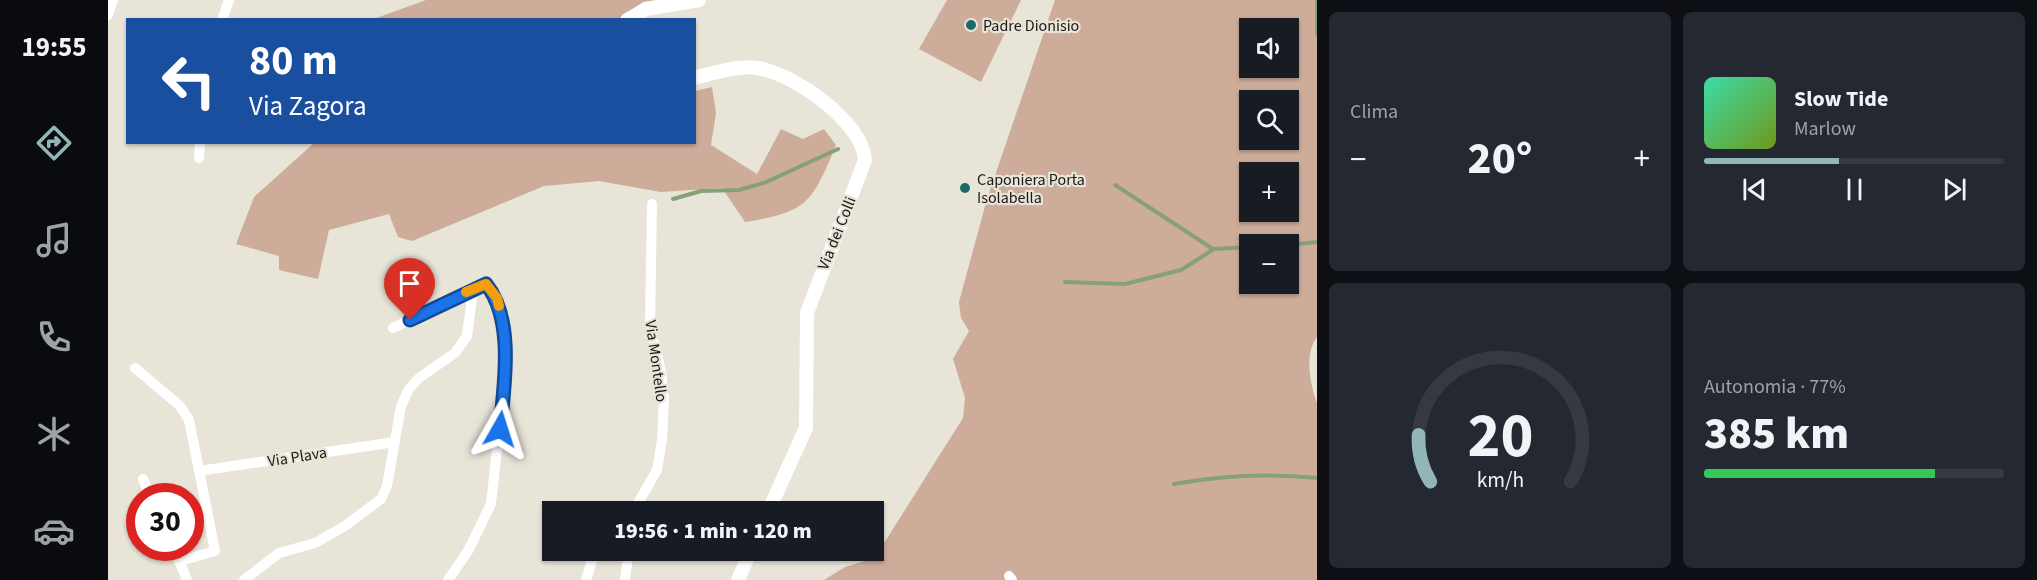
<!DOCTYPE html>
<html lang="it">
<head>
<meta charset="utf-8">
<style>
	:root { --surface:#171b24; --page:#242831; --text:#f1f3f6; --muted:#9ea1a6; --line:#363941; --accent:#92b5b8 }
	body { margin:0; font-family:"Source Sans 3",sans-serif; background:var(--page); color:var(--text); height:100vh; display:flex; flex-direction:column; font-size:22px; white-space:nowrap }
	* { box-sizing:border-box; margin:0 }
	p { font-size:20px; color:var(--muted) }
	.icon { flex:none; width:33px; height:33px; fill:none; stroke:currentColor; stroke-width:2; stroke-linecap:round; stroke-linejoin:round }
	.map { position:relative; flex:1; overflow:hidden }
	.drawer { display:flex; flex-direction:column; gap:12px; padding:12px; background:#0d0f14; width:720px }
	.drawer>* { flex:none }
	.guide { position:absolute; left:18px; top:18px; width:570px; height:126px; border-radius:0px; box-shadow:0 2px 4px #0004; background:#1a4fa0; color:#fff; overflow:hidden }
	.tools { position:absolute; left:1131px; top:18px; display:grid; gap:12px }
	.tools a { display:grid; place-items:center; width:60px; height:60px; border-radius:0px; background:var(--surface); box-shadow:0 2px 4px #0004; font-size:30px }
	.speed { position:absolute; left:18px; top:483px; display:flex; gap:12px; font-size:30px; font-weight:700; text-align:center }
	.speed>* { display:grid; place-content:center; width:78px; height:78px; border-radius:50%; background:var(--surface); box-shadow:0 2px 4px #0004; line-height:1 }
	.speed .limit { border:9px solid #d22; background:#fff; color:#111 }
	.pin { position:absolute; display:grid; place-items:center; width:51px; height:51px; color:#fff; margin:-62px -26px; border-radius:50% 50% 50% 0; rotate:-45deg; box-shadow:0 0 6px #0007 }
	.pin .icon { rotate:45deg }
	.me { position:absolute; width:66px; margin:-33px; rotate:6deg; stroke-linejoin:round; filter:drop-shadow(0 0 4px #0008) }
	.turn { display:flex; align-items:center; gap:21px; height:126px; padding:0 24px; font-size:27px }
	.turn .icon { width:78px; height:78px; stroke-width:2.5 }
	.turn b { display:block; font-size:42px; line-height:51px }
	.big { font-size:45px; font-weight:800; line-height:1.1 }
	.drawer .card { flex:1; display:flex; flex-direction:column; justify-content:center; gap:9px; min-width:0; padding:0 21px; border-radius:9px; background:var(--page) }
	.drawer .dial { align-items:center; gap:0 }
	.dial svg { height:156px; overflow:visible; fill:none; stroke:var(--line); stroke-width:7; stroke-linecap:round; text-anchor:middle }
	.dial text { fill:var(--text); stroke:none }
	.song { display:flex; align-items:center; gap:18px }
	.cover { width:72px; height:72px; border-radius:9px; background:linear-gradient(135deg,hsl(160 70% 55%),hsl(80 70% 35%)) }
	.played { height:6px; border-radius:3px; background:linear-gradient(90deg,var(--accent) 45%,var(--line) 45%) }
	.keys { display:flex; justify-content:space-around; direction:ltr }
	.heat { display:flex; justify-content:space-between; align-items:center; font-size:33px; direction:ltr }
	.charge { height:9px; border-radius:4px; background:linear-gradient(90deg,#34c759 77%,var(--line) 0) }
	.drawer .tiles { flex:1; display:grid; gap:12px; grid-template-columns:repeat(2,1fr) }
	.trip { position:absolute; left:434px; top:501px; width:342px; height:60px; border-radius:0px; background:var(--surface); box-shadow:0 2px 4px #0004; font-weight:800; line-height:60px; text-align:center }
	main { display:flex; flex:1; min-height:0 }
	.tabs { display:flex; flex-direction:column; width:108px; justify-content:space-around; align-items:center; background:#090b0e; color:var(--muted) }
	.tabs .icon { width:42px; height:42px }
	.tabs .active { color:var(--accent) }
	.tabs b { font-size:27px; color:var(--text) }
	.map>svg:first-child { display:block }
	.green { fill:#cdac9a; fill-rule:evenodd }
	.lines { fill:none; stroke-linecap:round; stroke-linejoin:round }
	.stream { stroke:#86a077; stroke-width:4 }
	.minor { stroke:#fff; stroke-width:10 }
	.tertiary { stroke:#fff; stroke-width:14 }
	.route-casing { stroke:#114b97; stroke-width:15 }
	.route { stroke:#1a73e8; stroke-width:10 }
	.slow { stroke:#f59e0b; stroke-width:10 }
	.poi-dot { fill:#1d6a6c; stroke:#e8e4d8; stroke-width:2 }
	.labels { text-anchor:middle; stroke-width:4.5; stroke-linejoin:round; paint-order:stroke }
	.poi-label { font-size:16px; fill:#1a1814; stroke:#e8e4d8; text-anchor:start }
	.street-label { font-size:16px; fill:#1a1814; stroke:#e8e4d8 }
</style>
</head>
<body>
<main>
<nav class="tabs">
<b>19:55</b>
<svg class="icon active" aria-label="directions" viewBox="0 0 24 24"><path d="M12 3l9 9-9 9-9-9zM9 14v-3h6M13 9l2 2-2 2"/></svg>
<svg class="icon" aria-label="music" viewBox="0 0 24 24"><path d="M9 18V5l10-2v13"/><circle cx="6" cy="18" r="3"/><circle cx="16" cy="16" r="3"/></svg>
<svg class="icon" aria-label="phone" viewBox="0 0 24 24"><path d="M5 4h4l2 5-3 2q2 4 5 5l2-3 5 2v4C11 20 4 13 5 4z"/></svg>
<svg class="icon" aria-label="climate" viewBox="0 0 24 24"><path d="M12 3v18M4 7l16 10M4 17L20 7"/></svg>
<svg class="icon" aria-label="car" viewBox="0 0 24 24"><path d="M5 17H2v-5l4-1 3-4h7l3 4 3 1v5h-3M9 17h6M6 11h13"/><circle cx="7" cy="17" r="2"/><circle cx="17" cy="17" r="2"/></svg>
</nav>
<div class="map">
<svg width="1209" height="580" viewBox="0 0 1209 580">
	<rect width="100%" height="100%" fill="#e8e4d8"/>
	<path class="green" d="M 318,0 L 548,0 L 535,2 L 512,19 L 263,20 Z
		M 839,0 L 913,0 L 873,82 L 811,49 Z
		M 947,0 L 1209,0 L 1209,337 C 1196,354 1202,384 1209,403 L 1209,580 L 716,580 L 737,567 L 757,561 L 778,540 L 855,418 L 857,398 L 845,359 L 861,331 L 853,318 L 851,302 L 879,199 ZM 1142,28 L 1180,28 L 1180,68 L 1142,68 ZM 1142,100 L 1180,100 L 1180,140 L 1142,140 ZM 1142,172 L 1180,172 L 1180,212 L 1142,212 ZM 1142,244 L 1180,244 L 1180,284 L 1142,284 Z
		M 604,87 L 608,113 L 603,145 L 649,174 L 673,129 L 695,139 L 716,129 L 728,145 C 704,202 701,212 637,222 L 614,188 L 553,192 L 491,181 L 436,186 L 304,241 L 290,237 L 281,214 L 221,230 L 210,279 L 171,270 L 171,256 L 128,244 L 146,197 L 206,143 L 586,142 L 587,91 Z"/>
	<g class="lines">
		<path class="stream" d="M 1209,0 L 1209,34
			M 1007,185 L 1105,249
			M 565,199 L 593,191 L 631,190 L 656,183 L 730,149
			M 1180,245 L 1209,242
			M 957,282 L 1017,284 L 1073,270 L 1106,249 L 1142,247
			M 1066,484 C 1114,475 1160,473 1209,478"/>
		<path class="minor" d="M 0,15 L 5,0
			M 114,20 L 121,0
			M 91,158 L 92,142
			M 285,328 L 378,284 L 389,298 L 398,366 L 383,504 L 360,551 L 340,580
			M 27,368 L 72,406 L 81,420 L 107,551 L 72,561
			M 91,471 L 287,442
			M 35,479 L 42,496
			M 525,512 L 549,470 L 554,440 L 556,400 L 553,371 L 542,328 L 544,204
			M 66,548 L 79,580
			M 517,550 L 520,556 L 517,580
			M 901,576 L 904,580
			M 136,580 L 171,553 L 207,543 L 237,526 L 273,499 L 279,486 L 293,406 L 301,389 L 311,378 L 347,353 L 359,336 L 365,289
			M 478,580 L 487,550"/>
		<path class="tertiary" d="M 519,20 L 538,9 L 591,0
			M 586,78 C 606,73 630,65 650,68 C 686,74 755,122 757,160 L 699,313 L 698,428 L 660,512
			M 630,580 L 643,550"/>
	</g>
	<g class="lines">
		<defs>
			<path id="route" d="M 302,320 L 378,284 C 407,320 396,386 392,429"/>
		</defs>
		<use href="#route" class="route-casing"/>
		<use href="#route" class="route"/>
		<path class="slow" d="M 358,292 L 378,284 L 389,298 L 391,306"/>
	</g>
	<g class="poi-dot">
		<circle cx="863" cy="25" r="6"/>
		<circle cx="857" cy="188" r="6"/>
	</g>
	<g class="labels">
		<g class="poi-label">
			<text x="875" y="31">Padre Dionisio</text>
			<text x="869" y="185">Caponiera Porta<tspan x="869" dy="18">Isolabella</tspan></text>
		</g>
		<g class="street-label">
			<text transform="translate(728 233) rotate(-68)" y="6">Via dei Colli</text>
			<text transform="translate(549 361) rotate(82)" y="6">Via Montello</text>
			<text transform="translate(189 456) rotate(-9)" y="6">Via Plava</text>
		</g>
	</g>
</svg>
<div class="tools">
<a><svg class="icon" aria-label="sound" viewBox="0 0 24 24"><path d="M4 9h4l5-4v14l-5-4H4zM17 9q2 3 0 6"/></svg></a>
<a><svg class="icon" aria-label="search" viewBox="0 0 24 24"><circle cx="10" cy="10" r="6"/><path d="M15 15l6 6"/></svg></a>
<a>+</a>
<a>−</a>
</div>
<div class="speed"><div class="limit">30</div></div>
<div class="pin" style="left:302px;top:320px;background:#d93025"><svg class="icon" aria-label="arrive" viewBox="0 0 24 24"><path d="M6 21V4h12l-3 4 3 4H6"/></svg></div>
<svg class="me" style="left:392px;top:429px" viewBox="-20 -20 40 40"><path d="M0-17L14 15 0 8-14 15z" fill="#1a73e8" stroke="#fff" stroke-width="4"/></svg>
<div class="trip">19:56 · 1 min · 120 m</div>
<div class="guide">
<div class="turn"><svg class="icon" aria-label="left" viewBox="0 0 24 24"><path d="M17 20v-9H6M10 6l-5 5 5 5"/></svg><div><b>80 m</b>Via Zagora</div></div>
</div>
</div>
<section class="drawer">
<div class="tiles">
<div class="card"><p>Clima</p>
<div class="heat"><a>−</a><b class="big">20°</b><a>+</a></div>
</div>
<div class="card">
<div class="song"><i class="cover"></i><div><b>Slow Tide</b><p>Marlow</p></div></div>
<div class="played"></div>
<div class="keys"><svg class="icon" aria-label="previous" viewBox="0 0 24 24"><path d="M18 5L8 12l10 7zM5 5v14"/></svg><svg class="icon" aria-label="pause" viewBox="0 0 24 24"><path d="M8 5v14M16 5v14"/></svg><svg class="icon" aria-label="next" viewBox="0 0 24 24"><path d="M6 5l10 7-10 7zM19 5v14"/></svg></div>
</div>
<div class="card dial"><svg viewBox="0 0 100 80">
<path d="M14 69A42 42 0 1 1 86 69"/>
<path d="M14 69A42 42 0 0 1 8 45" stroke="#92b5b8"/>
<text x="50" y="56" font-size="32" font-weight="700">20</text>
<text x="50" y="72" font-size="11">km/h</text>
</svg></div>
<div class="card"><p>Autonomia · 77%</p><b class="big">385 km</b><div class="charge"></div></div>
</div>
</section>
</main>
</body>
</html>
